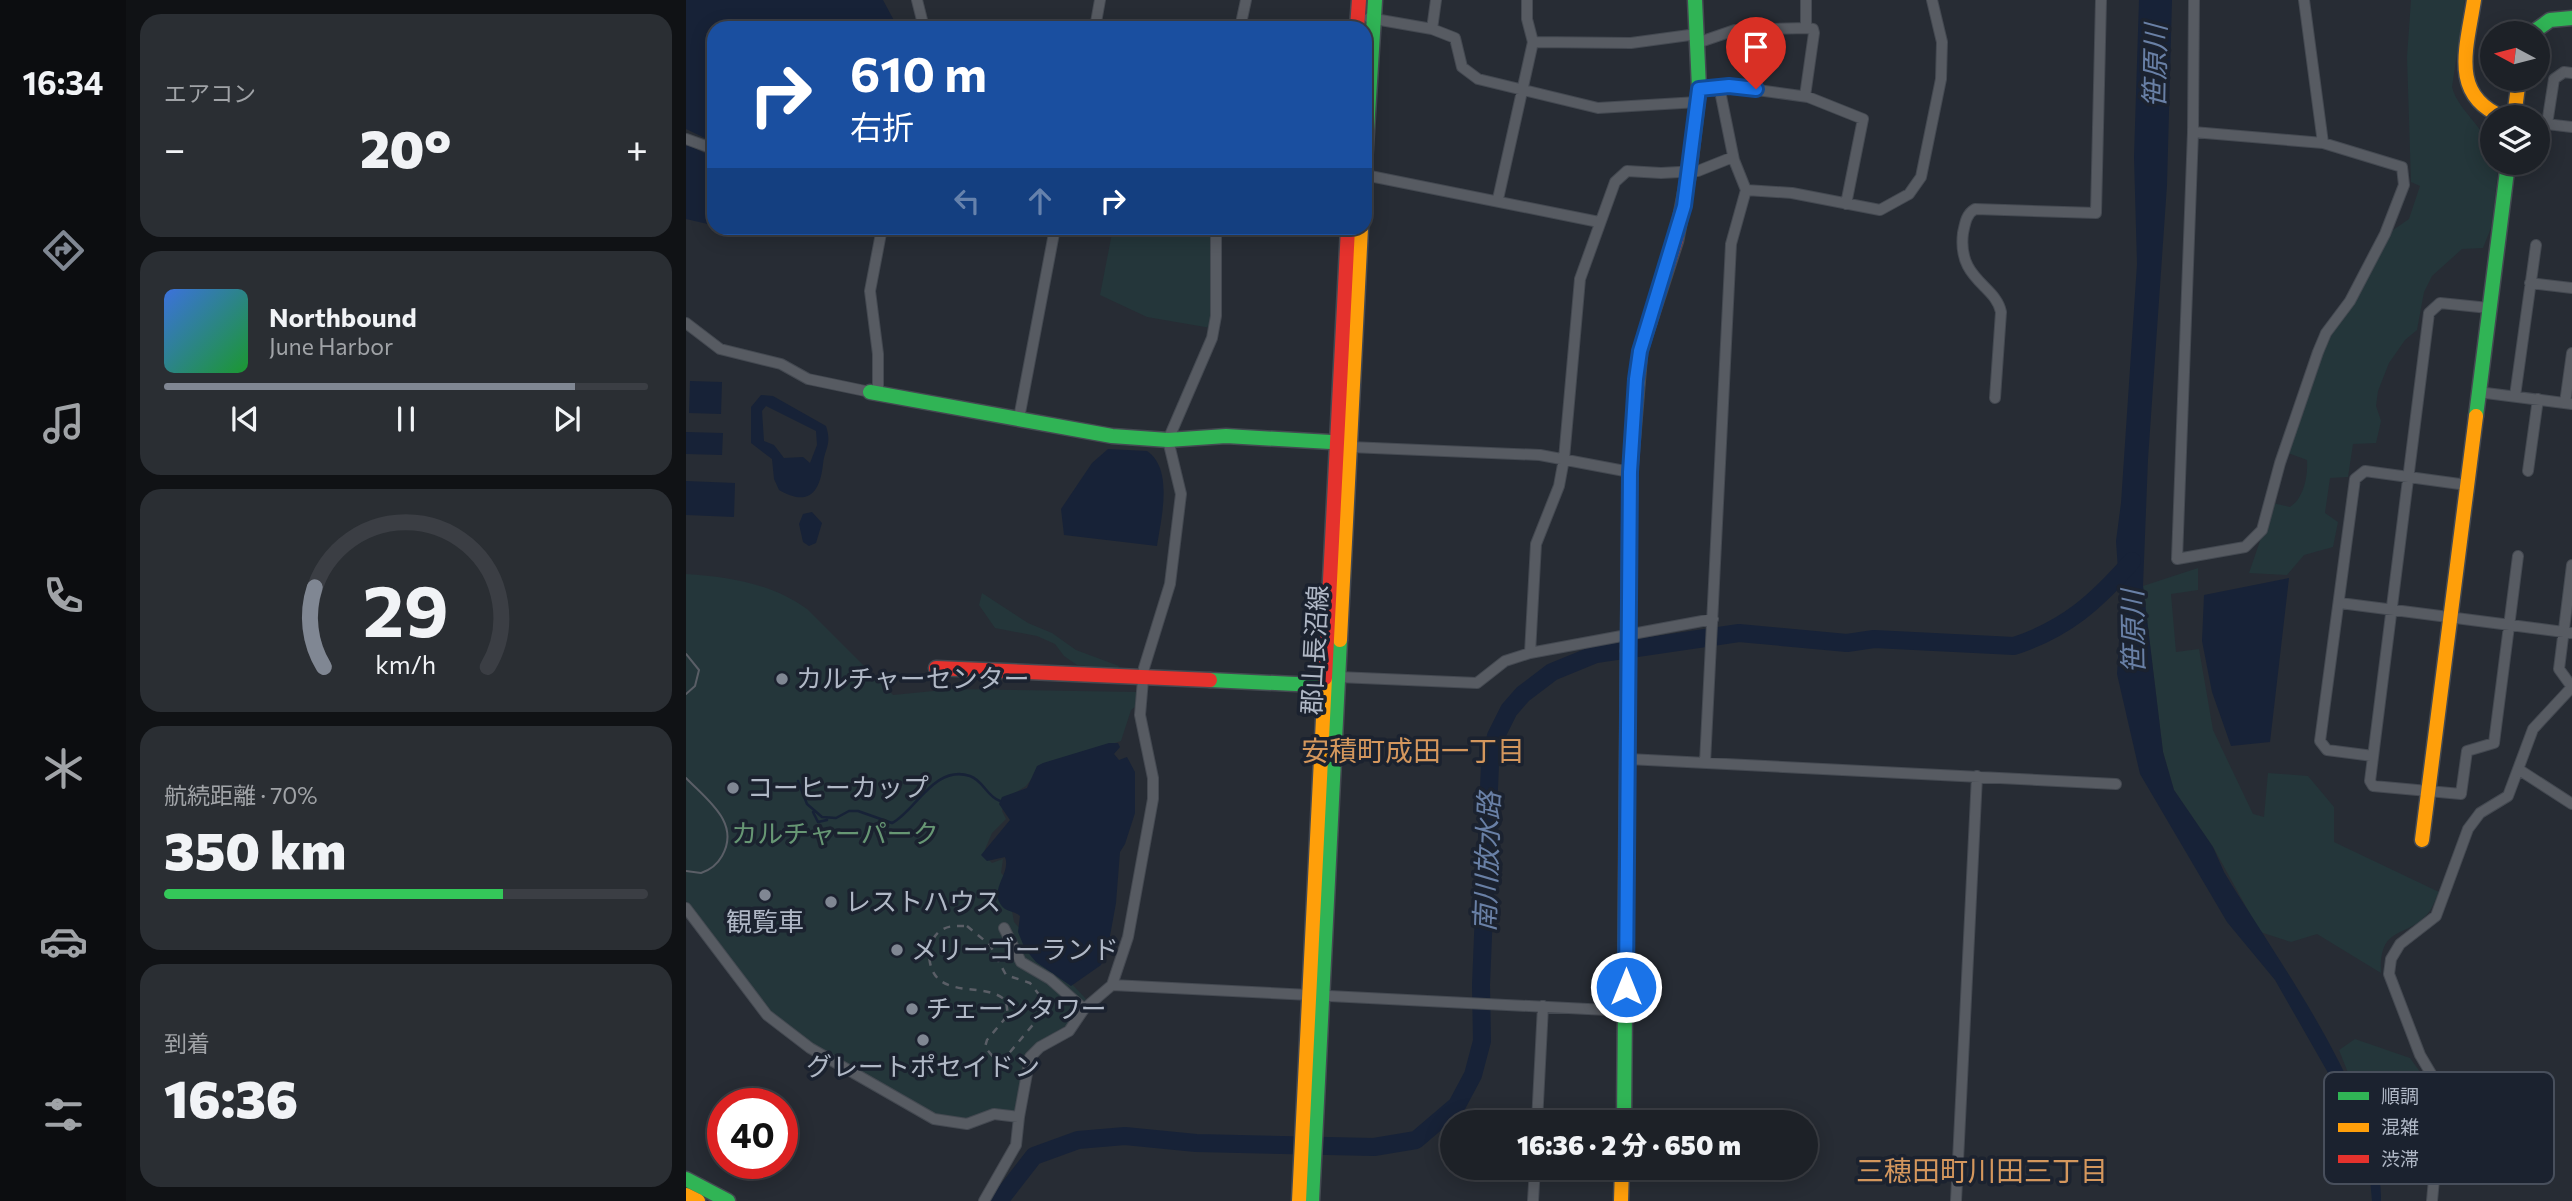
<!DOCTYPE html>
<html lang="ja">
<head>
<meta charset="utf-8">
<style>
	:root { --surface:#1d2127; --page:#2a2e33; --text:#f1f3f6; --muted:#a0a3a7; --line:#3b3e44; --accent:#808793 }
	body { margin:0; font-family:Commissioner,"Noto Sans JP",sans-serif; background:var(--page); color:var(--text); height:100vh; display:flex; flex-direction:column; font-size:26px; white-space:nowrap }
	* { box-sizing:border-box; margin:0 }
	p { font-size:23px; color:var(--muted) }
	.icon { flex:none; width:38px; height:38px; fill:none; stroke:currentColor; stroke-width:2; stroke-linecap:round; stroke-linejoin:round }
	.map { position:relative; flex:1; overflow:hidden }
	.side { display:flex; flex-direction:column; gap:14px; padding:14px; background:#101215; width:560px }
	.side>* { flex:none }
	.guide { position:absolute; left:21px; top:21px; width:665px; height:214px; border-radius:21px; box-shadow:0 4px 18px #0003,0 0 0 2px var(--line); background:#1a4fa0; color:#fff; overflow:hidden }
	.needle { width:46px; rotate:277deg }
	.fabs { position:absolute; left:1794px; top:21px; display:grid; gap:14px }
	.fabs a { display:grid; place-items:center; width:70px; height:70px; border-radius:50%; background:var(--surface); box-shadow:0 4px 18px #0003,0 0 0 2px var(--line); font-size:35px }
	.speed { position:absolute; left:21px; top:1088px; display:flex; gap:14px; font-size:35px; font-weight:700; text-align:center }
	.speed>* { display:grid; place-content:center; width:91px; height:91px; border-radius:50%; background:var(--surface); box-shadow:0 4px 18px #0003,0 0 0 2px var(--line); line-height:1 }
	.speed .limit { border:10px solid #d22; background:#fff; color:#111 }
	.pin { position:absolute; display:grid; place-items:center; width:60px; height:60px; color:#fff; margin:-72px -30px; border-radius:50% 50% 50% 0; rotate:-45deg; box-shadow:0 0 7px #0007 }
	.pin .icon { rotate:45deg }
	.me { position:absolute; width:77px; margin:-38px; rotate:0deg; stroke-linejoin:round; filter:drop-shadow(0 0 5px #0008) }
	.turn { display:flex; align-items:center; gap:24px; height:147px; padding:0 28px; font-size:32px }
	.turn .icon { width:91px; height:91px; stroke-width:2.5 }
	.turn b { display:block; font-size:49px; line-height:60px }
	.lanes { display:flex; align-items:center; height:66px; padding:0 28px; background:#0003; justify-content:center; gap:35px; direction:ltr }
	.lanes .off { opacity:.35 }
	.big { font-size:52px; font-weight:800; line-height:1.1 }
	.side .tile { flex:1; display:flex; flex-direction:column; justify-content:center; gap:10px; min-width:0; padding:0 24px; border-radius:21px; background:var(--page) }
	.side .dial { align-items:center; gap:0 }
	.dial svg { height:182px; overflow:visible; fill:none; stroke:var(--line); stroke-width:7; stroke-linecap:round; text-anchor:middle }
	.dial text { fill:var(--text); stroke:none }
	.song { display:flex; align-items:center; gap:21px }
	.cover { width:84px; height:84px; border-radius:10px; background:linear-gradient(135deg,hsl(220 70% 55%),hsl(130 70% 35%)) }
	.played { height:7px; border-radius:4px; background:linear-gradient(90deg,var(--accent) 85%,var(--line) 85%) }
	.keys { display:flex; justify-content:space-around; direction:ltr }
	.heat { display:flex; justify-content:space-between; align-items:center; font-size:38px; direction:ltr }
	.charge { height:10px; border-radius:5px; background:linear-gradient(90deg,#34c759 70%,var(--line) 0) }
	.trip { position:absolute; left:754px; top:1110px; width:378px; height:70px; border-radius:35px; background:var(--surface); box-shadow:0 4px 18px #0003,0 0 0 2px var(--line); font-weight:800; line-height:70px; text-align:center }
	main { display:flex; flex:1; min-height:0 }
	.menu { display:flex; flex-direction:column; width:126px; justify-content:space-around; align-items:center; background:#0c0d10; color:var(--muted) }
	.menu .icon { width:49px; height:49px }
	.menu .selected { color:var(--accent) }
	.menu b { font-size:32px; color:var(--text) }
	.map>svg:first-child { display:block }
	.green { fill:#24363a }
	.water { fill:#172237; fill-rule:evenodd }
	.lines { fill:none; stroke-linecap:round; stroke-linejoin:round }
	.stream { stroke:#172237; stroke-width:2.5 }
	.river { stroke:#172237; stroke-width:18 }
	.street-casing { stroke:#444951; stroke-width:12 }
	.fast-casing { stroke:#444951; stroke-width:17 }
	.slow-casing { stroke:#444951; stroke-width:17 }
	.jam-casing { stroke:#444951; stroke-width:17 }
	.street { stroke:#575b62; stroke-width:10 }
	.fast { stroke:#30b455; stroke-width:14 }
	.slow { stroke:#ff9f0a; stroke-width:14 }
	.jam { stroke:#e5322d; stroke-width:14 }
	.tram { stroke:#5a5e66; stroke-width:2 }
	.rail { stroke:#5a5e66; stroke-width:2.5; stroke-dasharray:7 7; stroke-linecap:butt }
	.route-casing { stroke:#114b97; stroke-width:18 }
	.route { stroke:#1a73e8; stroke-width:12 }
	.poi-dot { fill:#808793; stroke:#1b222f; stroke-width:2.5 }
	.labels { text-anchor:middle; stroke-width:7; stroke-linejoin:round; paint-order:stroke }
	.street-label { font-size:26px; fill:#b0b8c6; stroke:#1b222f }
	.poi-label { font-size:26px; fill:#b0b8c6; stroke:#1b222f; text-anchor:start }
	.park-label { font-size:26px; fill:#679774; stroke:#1b222f }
	.water-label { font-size:28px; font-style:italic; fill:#6980a6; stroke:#1b222f }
	.neighbourhood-label { font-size:28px; fill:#d4975d; stroke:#1b222f }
	.key { fill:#1b222f; stroke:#484f5c; stroke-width:2 }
	.key-label { font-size:19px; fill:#b0b8c6 }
</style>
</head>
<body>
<main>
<nav class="menu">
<b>16:34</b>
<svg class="icon selected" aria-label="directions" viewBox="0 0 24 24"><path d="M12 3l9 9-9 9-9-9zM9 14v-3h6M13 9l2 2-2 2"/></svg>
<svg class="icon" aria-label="music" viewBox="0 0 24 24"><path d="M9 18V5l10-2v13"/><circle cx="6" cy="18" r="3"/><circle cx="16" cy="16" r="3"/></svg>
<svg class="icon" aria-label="phone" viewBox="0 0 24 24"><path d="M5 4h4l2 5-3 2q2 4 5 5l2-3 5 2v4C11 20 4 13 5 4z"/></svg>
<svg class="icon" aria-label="climate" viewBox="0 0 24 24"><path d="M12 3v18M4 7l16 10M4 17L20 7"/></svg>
<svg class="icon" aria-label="car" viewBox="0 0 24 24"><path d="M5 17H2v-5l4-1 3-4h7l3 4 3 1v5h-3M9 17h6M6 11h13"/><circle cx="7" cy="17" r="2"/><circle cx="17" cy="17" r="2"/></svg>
<svg class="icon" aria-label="filters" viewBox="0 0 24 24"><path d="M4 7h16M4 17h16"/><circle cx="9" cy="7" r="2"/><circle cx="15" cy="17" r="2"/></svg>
</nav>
<section class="side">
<div class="tile"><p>エアコン</p>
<div class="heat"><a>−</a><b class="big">20°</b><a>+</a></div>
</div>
<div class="tile">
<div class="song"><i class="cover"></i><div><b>Northbound</b><p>June Harbor</p></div></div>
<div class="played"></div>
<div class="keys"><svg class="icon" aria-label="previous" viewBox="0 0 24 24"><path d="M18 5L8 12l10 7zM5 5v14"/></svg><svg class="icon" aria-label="pause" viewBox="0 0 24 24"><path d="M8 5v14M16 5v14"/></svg><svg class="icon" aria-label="next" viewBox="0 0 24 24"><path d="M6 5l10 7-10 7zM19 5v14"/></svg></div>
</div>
<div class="tile dial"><svg viewBox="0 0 100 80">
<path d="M14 69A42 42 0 1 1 86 69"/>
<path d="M14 69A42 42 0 0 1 10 34" stroke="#808793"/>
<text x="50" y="56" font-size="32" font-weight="700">29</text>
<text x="50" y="72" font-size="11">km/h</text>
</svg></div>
<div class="tile"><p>航続距離 · 70%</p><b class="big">350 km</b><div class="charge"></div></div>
<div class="tile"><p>到着</p><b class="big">16:36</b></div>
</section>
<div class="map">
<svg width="1886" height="1201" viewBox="0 0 1886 1201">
	<rect width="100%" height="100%" fill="#272c34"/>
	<path class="green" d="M 1725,0 L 1779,0 L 1766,87 C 1773,114 1806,130 1806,163 L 1813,163 L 1805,228 L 1797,248 L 1776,249 L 1746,276 L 1738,292 L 1731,330 L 1719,340 L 1703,363 L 1692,391 L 1690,406 L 1695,421 L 1690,443 L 1667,444 L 1662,477 L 1644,478 L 1639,513 L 1652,522 L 1647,547 L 1618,555 L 1601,575 L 1563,573 L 1587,503 L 1604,507 C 1618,498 1622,476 1621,460 L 1602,453 L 1638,348 L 1707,230 L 1723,219 L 1734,186 L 1725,182 L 1721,57 Z
		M 427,228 L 529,228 L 525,328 L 461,317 L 414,295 Z
		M 1512,568 L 1512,590 L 1485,594 L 1490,652 L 1513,649 L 1527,730 L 1567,814 L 1578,817 L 1582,773 L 1622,776 L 1648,807 L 1648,842 L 1753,892 C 1750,898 1747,907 1743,912 C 1721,940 1693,923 1695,973 L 1631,934 L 1605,942 L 1574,932 L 1527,847 L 1488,790 L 1477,752 L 1457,586 Z
		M 0,574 C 44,577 84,583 121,609 L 207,695 L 268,689 L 451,692 L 450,706 L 445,710 L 435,741 L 355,767 L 340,786 L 321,798 L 316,811 L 320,819 L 306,833 L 297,854 L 306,863 L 317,859 L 315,873 L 320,878 L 328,922 L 400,999 L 385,1023 L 357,1039 L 329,1111 L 304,1112 L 287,1120 L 247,1116 L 127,1047 L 80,1009 L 0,901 Z
		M 296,593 L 342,623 L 366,633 L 390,650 L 433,666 L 432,670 L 391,665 L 378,656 L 369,644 L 351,636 L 309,628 L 293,605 Z
		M 1669,1039 L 1724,1058 L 1740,1080 L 1705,1150 L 1696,1159 L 1653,1050 Z"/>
	<path class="water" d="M 0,0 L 197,0 L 212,28 L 28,28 L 28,136 L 21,139 L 0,129 Z
		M 1453,0 L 1486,0 L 1481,185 L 1462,459 L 1457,586 L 1477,752 L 1488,790 L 1527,847 L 1538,872 C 1589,957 1697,1101 1695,1201 L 1686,1201 L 1683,1168 L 1675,1141 L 1641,1071 L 1589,980 L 1541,922 L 1454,774 L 1431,674 L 1435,613 L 1430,541 L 1435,503 L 1451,264 L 1448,157 Z
		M 0,144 L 26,157 L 28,161 L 26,225 L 0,219 Z
		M 4,381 L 36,382 L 35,414 L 3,413 Z
		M 75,395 L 87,396 L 140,426 C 146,445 139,447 137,464 C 134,493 122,507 93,490 L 88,479 L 86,459 L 65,443 L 65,407 ZM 80,406 L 130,431 L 131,445 L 124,463 L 117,457 L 98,458 L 88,445 L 78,441 L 76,411 Z
		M 0,432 L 37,433 L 36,455 L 0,454 Z
		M 422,449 L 461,451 C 488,469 475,519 471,546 L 378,535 L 375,509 L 406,463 Z
		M 0,481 L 49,483 L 48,517 L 0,515 Z
		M 126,512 L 136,523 L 130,543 L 123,546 L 117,542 L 113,524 L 117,514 Z
		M 1603,578 L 1584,742 L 1545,746 L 1526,692 L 1516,641 L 1518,595 Z
		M 423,743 L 432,743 L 434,747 L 428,754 L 433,760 L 441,757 L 449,772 L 449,813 L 439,844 L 434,852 L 430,903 L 422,947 L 415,965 L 385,986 L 350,962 L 339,949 L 332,932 L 334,916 C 330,912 324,912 319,909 C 299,892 326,874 319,857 L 301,861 L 295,855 L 324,820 L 313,804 L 316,797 L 341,788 L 351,766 L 357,763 Z"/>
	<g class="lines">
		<path class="stream" d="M 112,781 L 121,804 L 136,817 L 150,818 L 163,811 L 172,811 L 206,823 C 229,812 248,764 284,776 C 298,781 300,796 314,801
			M 127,812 L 132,822 L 141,820"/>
		<path class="river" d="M 313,1201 L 348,1156 L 392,1140 L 439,1136 L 510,1143 L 688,1147 L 730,1140 L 771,1105 L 787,1075 L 796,1041 L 795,985 L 804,764 L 810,736 L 823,710 L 837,694 L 866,672 L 910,654 L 1053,633 L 1161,643 L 1188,639 L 1328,646 C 1380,629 1410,602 1446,561"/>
		<defs>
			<path id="street" d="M 231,0 L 238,28
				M 750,0 L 746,29 L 769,38 L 776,67 L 792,79 L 912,108 L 1012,102
				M 1618,0 L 1637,143
				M 683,18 L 746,29
				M 409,28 L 414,0
				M 554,28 L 560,0
				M 847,42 L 945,43 L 1011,34
				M 1011,43 L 1049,30 L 1120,28
				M 1013,89 L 1034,91 L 1048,160 L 1060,190 L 1045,244 L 1019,763
				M 1032,89 L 1043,86 L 1122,97 L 1177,119 L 1160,204
				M 1119,96 L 1128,33 L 1127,29 L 1120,28 L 1120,0
				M 1852,123 L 1886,127
				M 1861,124 L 1868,79 L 1878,72 L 1886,73
				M 1507,132 L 1637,143 L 1716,167 L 1718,185 L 1699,234 L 1664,301 L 1640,333 L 1632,352 L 1594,463 L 1576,530 L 1559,547 L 1491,559 L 1507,132 L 1508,0
				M 0,139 L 28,149
				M 679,175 L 913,222
				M 1060,190 L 1106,193 L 1194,210 L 1223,194 L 1235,177 L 1255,79 L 1256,42 L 1246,0
				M 812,199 L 847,42 L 841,19 L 841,0
				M 1844,283 L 1886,288
				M 1803,308 L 1754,303 L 1743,313 L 1684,781 L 1687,786 L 1775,794 L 1781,751 L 1808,743 L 1832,556
				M 0,323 L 34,349 L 95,364 L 122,379 L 184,392
				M 1792,392 L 1886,404
				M 192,394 L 192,354 L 184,291 L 196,228
				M 1829,396 L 1850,245
				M 1309,398 L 1315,312 C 1310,285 1271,280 1277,233 C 1279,224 1280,214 1289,209 L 1410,213 L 1415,0
				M 1879,403 L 1886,353
				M 333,418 L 369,228
				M 664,447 L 854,455 L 944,472
				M 1842,471 L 1852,399
				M 1886,565 L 1873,669 L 1886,687
				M 1654,603 L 1886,633
				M 844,653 L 850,544 L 873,486 L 878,459 L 894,279 L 929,182 L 941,171 L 975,173 L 1012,171 L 1047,157
				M 652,677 L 791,683 L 819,661 L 844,653 L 1027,619
				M 1687,756 L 1641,750 L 1634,741 L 1669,479 L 1679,471 L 1781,485
				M 942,759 L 1430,784
				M 1832,769 L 1886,804
				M 0,908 L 81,1015 L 124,1048 L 248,1119 L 281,1124 L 308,1114 L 333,1117 L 330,1145 L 298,1201
				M 318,928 L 335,962 L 364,979 L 398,1009
				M 426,985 L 941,1011
				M 333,1117 L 344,1057 L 354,1047 L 383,1031 L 398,1009 L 426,985 L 442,937 L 467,799 L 467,778 L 454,715 L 458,668 L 484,584 L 495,494 L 482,440 L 526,338 L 530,316 L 530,228
				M 851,1122 L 857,1006
				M 847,1201 L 849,1167
				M 1270,1201 L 1291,776
				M 1746,1201 L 1748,1179 L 1773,1109 L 1773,1098 L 1747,1077 L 1734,1055 L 1703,974 L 1705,959 L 1714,944 L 1750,916 L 1782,829 L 1794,813 L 1822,796 L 1847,729 L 1886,687"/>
			<path id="fast" d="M 1009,0 L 1013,88
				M 1846,33 L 1864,20 L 1886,18
				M 679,163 L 689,0
				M 184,392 L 426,436 L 482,440 L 540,436 L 662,443
				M 1790,416 L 1822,163
				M 524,680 L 651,686
				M 938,1122 L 942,651
				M 0,1179 L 42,1201
				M 626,1201 L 654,640"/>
			<path id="slow" d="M 1788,0 C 1781,47 1763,95 1817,117
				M 1828,117 L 1833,79
				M 654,640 L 675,228
				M 942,651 L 944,472 L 954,351 L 963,323
				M 1736,840 L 1790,416
				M 0,1195 L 12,1201
				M 613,1201 L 639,678
				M 935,1201 L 936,1167"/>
			<path id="jam" d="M 671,28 L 673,0
				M 963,323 L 990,240 L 1003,173 L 1013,88
				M 250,668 L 524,680
				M 639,678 L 662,228"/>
		</defs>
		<use href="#street" class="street-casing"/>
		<use href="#fast" class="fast-casing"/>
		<use href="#slow" class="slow-casing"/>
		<use href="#jam" class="jam-casing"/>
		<use href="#street" class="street"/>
		<use href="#fast" class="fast"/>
		<use href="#slow" class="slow"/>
		<use href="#jam" class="jam"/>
		<path class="tram" d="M 0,654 L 13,670 L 9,686 L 0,694
			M 0,778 C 21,800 55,823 36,856 C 31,865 24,870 15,873 L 0,871"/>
		<path class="rail" d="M 281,926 L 304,945 L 320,975 L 344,983 L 358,1001 L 356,1014 L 319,1058 L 308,1058 L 299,1047 L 301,1040 L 322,1015 L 320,1001 C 299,979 246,1004 243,955 C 243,946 247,936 254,931 C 262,925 271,926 281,926 Z"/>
	</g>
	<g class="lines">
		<defs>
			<path id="route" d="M 940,987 L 944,472 L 950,379 L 954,351 L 998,206 L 1013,89 L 1043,86 L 1070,89"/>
		</defs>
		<use href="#route" class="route-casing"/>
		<use href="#route" class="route"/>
	</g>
	<g class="poi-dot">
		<circle cx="96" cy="679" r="7"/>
		<circle cx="47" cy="788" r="7"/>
		<circle cx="79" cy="895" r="7"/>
		<circle cx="145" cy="902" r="7"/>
		<circle cx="211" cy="950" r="7"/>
		<circle cx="226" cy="1009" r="7"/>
		<circle cx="237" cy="1040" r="7"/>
	</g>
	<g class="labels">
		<g class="street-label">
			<text transform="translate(629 650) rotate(-87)" y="9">郡山長沼線</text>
		</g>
		<g class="poi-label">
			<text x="110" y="688">カルチャーセンター</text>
			<text x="61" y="797">コーヒーカップ</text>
			<text x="159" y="911">レストハウス</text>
			<text x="79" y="931" text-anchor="middle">観覧車</text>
			<text x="225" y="959">メリーゴーランド</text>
			<text x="240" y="1018">チェーンタワー</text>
			<text x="237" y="1076" text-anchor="middle">グレートポセイドン</text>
		</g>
		<g class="park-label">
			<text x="149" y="843">カルチャーパーク</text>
		</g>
		<g class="water-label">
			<text transform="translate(1469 66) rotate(-89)" y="10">笹原川</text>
			<text transform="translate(1447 632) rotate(-91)" y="10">笹原川</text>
			<text transform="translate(801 862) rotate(-88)" y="10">南川放水路</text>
		</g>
		<g class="neighbourhood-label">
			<text x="727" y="761">安積町成田一丁目</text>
			<text x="1296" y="1181">三穂田町川田三丁目</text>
		</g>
	</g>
	<rect x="1638" y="1072" width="230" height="112" rx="10" class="key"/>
	<rect x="1652" y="1092" width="31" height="8" fill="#30b455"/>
	<rect x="1652" y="1123" width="31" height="9" fill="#ff9f0a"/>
	<rect x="1652" y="1155" width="31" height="8" fill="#e5322d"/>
	<g class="key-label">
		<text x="1695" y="1103">順調</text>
		<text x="1695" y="1134">混雑</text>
		<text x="1695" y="1166">渋滞</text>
	</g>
</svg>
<div class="fabs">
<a><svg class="needle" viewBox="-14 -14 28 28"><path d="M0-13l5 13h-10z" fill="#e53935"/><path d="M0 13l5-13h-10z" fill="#a0a3a7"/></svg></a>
<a><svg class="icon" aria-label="layers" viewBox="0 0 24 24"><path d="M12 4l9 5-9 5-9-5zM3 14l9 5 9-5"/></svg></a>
</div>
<div class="speed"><div class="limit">40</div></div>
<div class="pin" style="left:1070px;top:89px;background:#d93025"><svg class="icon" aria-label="arrive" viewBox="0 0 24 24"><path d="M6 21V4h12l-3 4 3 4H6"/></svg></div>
<svg class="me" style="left:940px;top:987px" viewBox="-20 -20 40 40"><circle r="17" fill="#1a73e8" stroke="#fff" stroke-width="3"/><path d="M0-11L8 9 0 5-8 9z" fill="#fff"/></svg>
<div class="trip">16:36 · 2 分 · 650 m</div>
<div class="guide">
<div class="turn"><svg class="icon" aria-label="right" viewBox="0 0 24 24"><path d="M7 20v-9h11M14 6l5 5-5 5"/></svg><div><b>610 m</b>右折</div></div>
<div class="lanes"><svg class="icon off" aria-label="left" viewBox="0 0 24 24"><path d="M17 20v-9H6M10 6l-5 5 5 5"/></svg><svg class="icon off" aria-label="ahead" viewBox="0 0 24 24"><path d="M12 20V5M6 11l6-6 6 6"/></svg><svg class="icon" aria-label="right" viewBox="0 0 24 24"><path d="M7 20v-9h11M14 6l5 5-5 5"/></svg></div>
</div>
</div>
</main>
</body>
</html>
